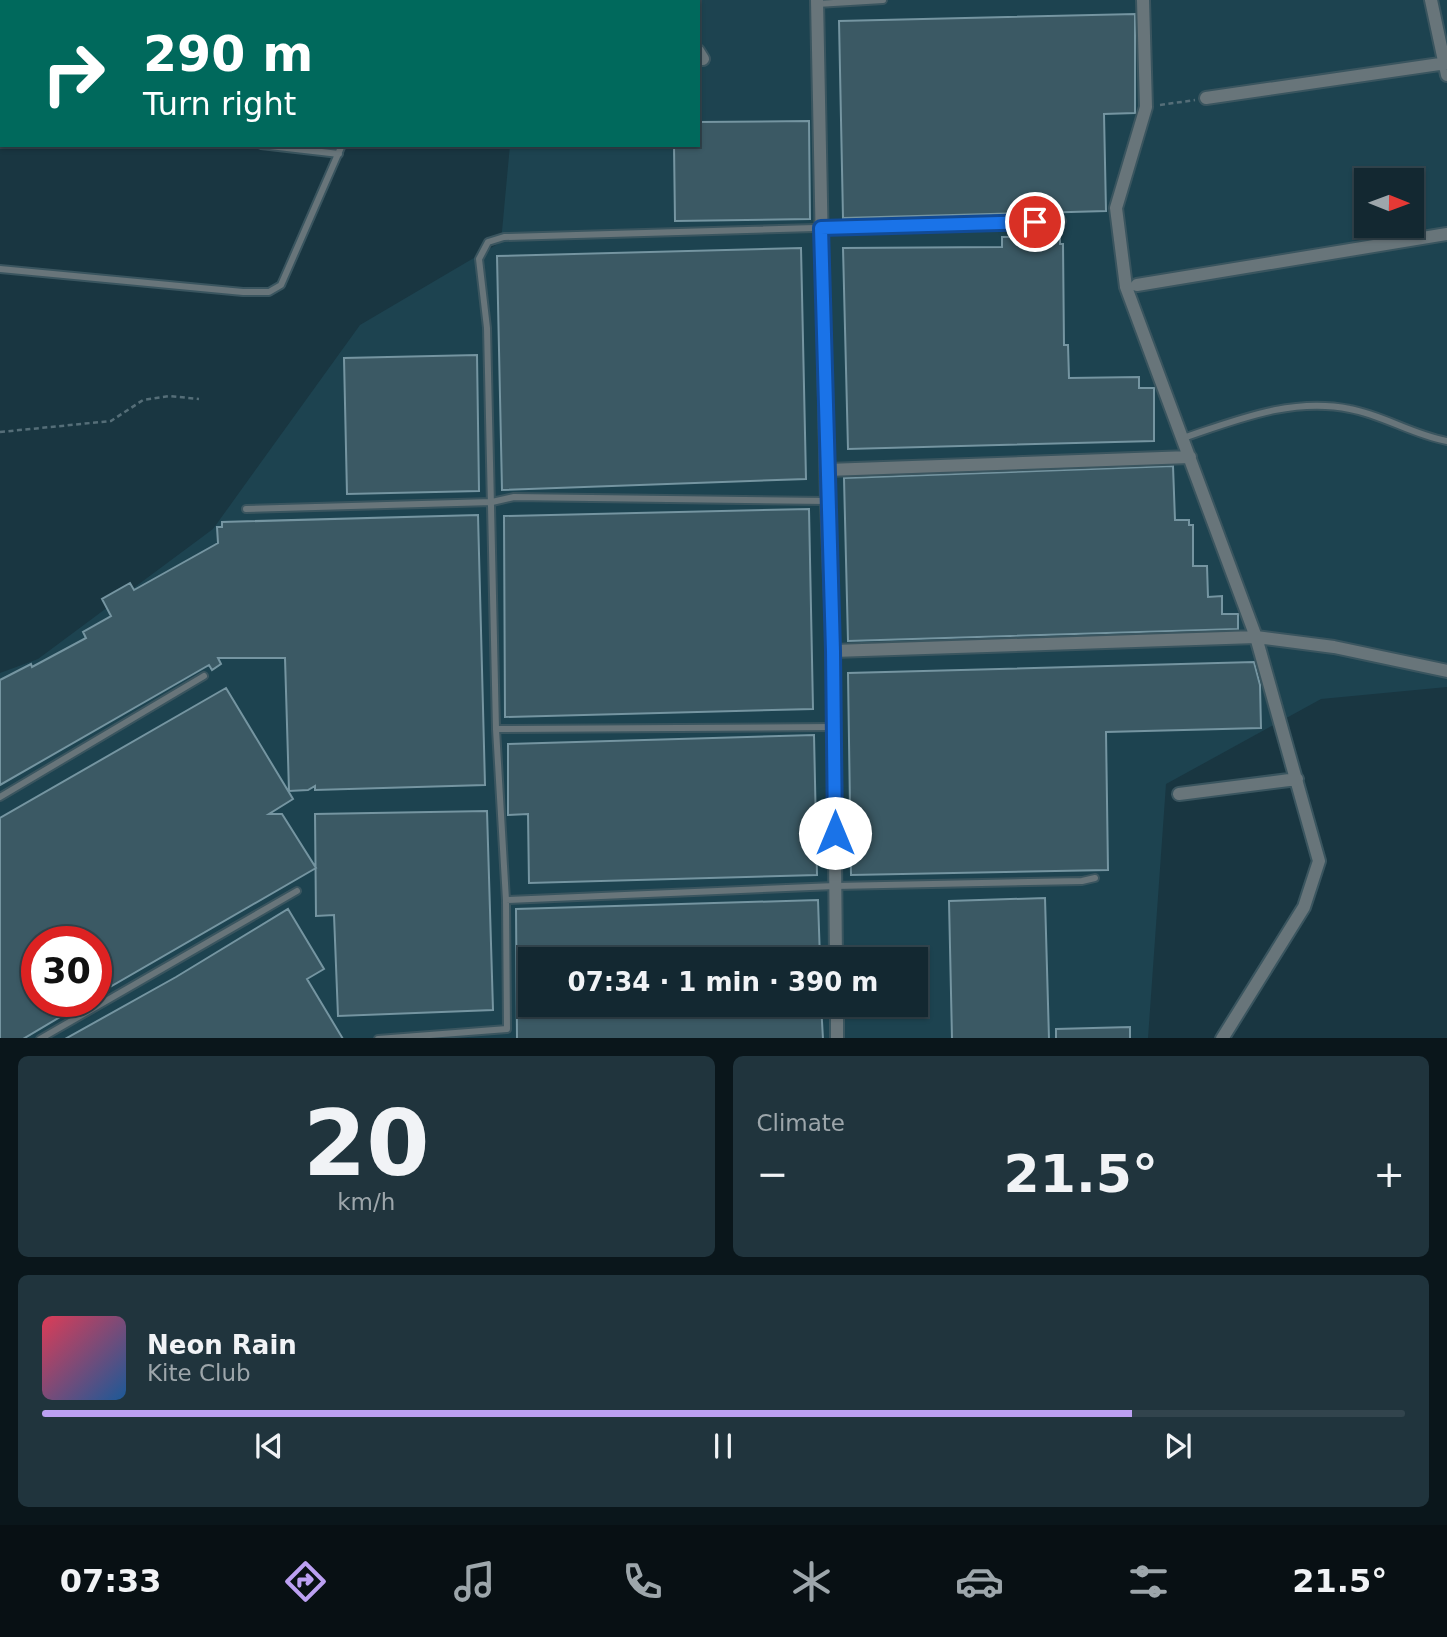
<!DOCTYPE html>
<html lang="en">
<head>
<meta charset="utf-8">
<style>
	:root { --surface:#132831; --page:#20343d; --text:#f1f3f6; --muted:#9da6ab; --line:#32444d; --accent:#bca0f2 }
	body { margin:0; font-family:"DejaVu Sans",sans-serif; background:var(--page); color:var(--text); height:100vh; display:flex; flex-direction:column; font-size:26px; white-space:nowrap }
	* { box-sizing:border-box; margin:0 }
	p { font-size:23px; color:var(--muted) }
	.icon { flex:none; width:38px; height:38px; fill:none; stroke:currentColor; stroke-width:2; stroke-linecap:round; stroke-linejoin:round }
	.map { position:relative; height:1038px; overflow:hidden }
	.details { display:flex; flex-direction:column; gap:18px; padding:18px; background:#0a161b; flex:1 }
	.details>* { flex:none }
	.top-card { position:absolute; left:0px; top:0px; width:700px; height:147px; box-shadow:0 2px 5px #0004,0 0 0 2px var(--line); background:#00695c; color:#fff; overflow:hidden }
	.needle { width:46px; rotate:91deg }
	.buttons { position:absolute; left:1354px; top:168px; display:grid; gap:14px }
	.buttons a { display:grid; place-items:center; width:70px; height:70px; border-radius:0px; background:var(--surface); box-shadow:0 2px 5px #0004,0 0 0 2px var(--line); font-size:35px }
	.speed { position:absolute; left:21px; top:926px; display:flex; gap:14px; font-size:35px; font-weight:700; text-align:center }
	.speed>* { display:grid; place-content:center; width:91px; height:91px; border-radius:50%; background:var(--surface); box-shadow:0 2px 5px #0004,0 0 0 2px var(--line); line-height:1 }
	.speed .limit { border:10px solid #d22; background:#fff; color:#111 }
	.pin { position:absolute; display:grid; place-items:center; width:60px; height:60px; color:#fff; margin:-30px; border:4px solid #fff; border-radius:50%; box-shadow:0 2px 7px #0007 }
	.me { position:absolute; width:77px; margin:-38px; rotate:0deg; stroke-linejoin:round; filter:drop-shadow(0 0 5px #0008) }
	.turn { display:flex; align-items:center; gap:24px; height:147px; padding:0 28px; font-size:32px }
	.turn .icon { width:91px; height:91px; stroke-width:2.5 }
	.turn b { display:block; font-size:49px; line-height:60px }
	.big { font-size:52px; font-weight:600; line-height:1.1 }
	.details .tile { flex:1; display:flex; flex-direction:column; justify-content:center; gap:10px; min-width:0; padding:0 24px; border-radius:10px; background:var(--page) }
	.details .dial { align-items:center; gap:0 }
	.dial b { font-size:91px; line-height:1 }
	.song { display:flex; align-items:center; gap:21px }
	.cover { width:84px; height:84px; border-radius:10px; background:linear-gradient(135deg,hsl(350 70% 55%),hsl(210 70% 35%)) }
	.played { height:7px; border-radius:4px; background:linear-gradient(90deg,var(--accent) 80%,var(--line) 80%) }
	.keys { display:flex; justify-content:space-around; direction:ltr }
	.heat { display:flex; justify-content:space-between; align-items:center; font-size:38px; direction:ltr }
	.details .tiles { flex:1; display:grid; gap:18px; grid-template-columns:1fr 1fr }
	.tile:last-child { grid-column:span 2 }
	.trip { position:absolute; left:518px; top:947px; width:410px; height:70px; border-radius:0px; background:var(--surface); box-shadow:0 2px 5px #0004,0 0 0 2px var(--line); font-weight:600; line-height:70px; text-align:center }
	.menu { display:flex; height:112px; justify-content:space-around; align-items:center; background:#081014; color:var(--muted) }
	.menu .icon { width:49px; height:49px }
	.menu .on { color:var(--accent) }
	.menu b { font-size:32px; color:var(--text) }
	.map>svg:first-child { display:block }
	.built { fill:#1d4350; fill-rule:evenodd }
	.building { fill:#3b5964; stroke:#7595a1; stroke-width:2 }
	.lines { fill:none; stroke-linecap:round; stroke-linejoin:round }
	.service-casing { stroke:#3a555f; stroke-width:10 }
	.minor-casing { stroke:#3a555f; stroke-width:16 }
	.path { stroke:#556e78; stroke-width:2.5; stroke-dasharray:5 3.5; stroke-linecap:butt }
	.service { stroke:#68757a; stroke-width:6 }
	.minor { stroke:#68757a; stroke-width:12 }
	.route-casing { stroke:#114b97; stroke-width:18 }
	.route { stroke:#1a73e8; stroke-width:12 }
</style>
</head>
<body>
<div class="map">
<svg width="1447" height="1039" viewBox="0 0 1447 1039">
	<rect width="100%" height="100%" fill="#193641"/>
	<path class="built" d="M 523,0 L 1447,0 L 1447,687 L 1321,699 L 1166,784 L 1148,1038 L 0,1039 L 0,673 L 38,659 L 213,529 L 360,325 L 501,242 L 510,145 L 698,145 L 698,2 L 523,2 ZM 1367,180 L 1412,180 L 1412,226 L 1367,226 ZM 37,942 L 96,942 L 96,1001 L 37,1001 ZM 530,959 L 915,959 L 915,1004 L 530,1004 Z"/>
	<path class="building" d="M 1135,14 L 1135,113 L 1104,114 L 1106,211 L 843,218 L 839,21 Z
		M 809,121 L 810,219 L 675,221 L 674,145 L 698,145 L 698,122 Z
		M 1060,236 L 1060,244 L 1063,244 L 1064,345 L 1068,345 L 1069,378 L 1139,377 L 1139,388 L 1154,388 L 1154,441 L 848,449 L 843,248 L 1002,247 L 1002,237 Z
		M 801,248 L 806,479 L 502,490 L 497,256 Z
		M 477,355 L 479,491 L 347,494 L 344,358 Z
		M 1173,466 L 1175,520 L 1189,520 L 1189,525 L 1193,525 L 1193,566 L 1207,566 L 1208,597 L 1222,596 L 1222,614 L 1238,614 L 1238,629 L 848,641 L 844,478 Z
		M 809,509 L 813,709 L 505,717 L 504,516 Z
		M 478,515 L 485,785 L 315,790 L 315,786 L 308,790 L 289,791 L 285,658 L 218,658 L 221,664 L 212,670 L 209,665 L 0,785 L 0,680 L 31,664 L 32,667 L 86,638 L 83,632 L 111,616 L 102,599 L 130,583 L 134,590 L 218,543 L 217,527 L 222,527 L 222,522 Z
		M 1254,662 L 1260,685 L 1261,728 L 1106,732 L 1108,870 L 851,875 L 848,673 Z
		M 226,688 L 293,799 L 269,814 L 282,814 L 316,868 L 96,995 L 96,942 L 37,942 L 37,1001 L 87,1001 L 23,1039 L 0,1039 L 0,818 Z
		M 814,735 L 817,875 L 529,883 L 528,814 L 508,815 L 508,744 Z
		M 487,811 L 493,1010 L 338,1016 L 334,915 L 316,916 L 315,814 Z
		M 1045,898 L 1049,1039 L 952,1039 L 949,901 Z
		M 818,900 L 820,959 L 530,959 L 530,1004 L 821,1004 L 823,1039 L 517,1039 L 516,909 Z
		M 288,909 L 324,969 L 307,979 L 343,1039 L 65,1039 L 176,977 Z
		M 1130,1027 L 1130,1039 L 1056,1039 L 1056,1029 Z"/>
	<g class="lines">
		<defs>
			<path id="service" d="M 248,0 L 267,2
				M 365,2 L 365,0
				M 817,4 L 883,0
				M 0,117 L 2,118
				M 261,145 L 339,154
				M 0,269 L 243,292 L 269,292 L 281,285 L 342,145
				M 1183,438 C 1237,420 1292,397 1350,409 C 1383,415 1413,435 1447,441
				M 246,509 L 492,502 L 514,497 L 827,501
				M 496,729 L 834,727
				M 0,797 L 204,676
				M 506,900 L 835,886 L 1082,881 L 1095,878
				M 40,1039 L 297,891
				M 378,1039 L 507,1029 L 506,900 L 496,729 L 487,328 L 479,259 L 488,242 L 504,237 L 1062,221"/>
			<path id="minor" d="M 668,0 L 669,2
				M 817,0 L 827,501 L 833,651 L 836,959
				M 1143,0 L 1146,107 L 1116,208 L 1126,287 L 1256,637 L 1319,861 L 1304,907 L 1222,1039
				M 1431,0 L 1447,75
				M 698,51 L 703,59
				M 1206,98 L 1447,63
				M 1137,285 L 1447,234
				M 827,470 L 1190,457
				M 833,651 L 1256,637 L 1334,647 L 1447,671
				M 1179,794 L 1297,779
				M 837,1004 L 837,1039"/>
		</defs>
		<use href="#service" class="service-casing"/>
		<use href="#minor" class="minor-casing"/>
		<path class="path" d="M 1160,105 L 1195,100
			M 0,432 L 111,421 L 143,400 L 169,396 L 199,399"/>
		<use href="#service" class="service"/>
		<use href="#minor" class="minor"/>
	</g>
	<g class="lines">
		<defs>
			<path id="route" d="M 835,833 L 833,651 L 821,228 L 1035,222"/>
		</defs>
		<use href="#route" class="route-casing"/>
		<use href="#route" class="route"/>
	</g>
</svg>
<div class="buttons">
<a><svg class="needle" viewBox="-14 -14 28 28"><path d="M0-13l5 13h-10z" fill="#e53935"/><path d="M0 13l5-13h-10z" fill="#9da6ab"/></svg></a>
</div>
<div class="speed"><div class="limit">30</div></div>
<div class="pin" style="left:1035px;top:222px;background:#d93025"><svg class="icon" aria-label="arrive" viewBox="0 0 24 24"><path d="M6 21V4h12l-3 4 3 4H6"/></svg></div>
<svg class="me" style="left:835px;top:833px" viewBox="-20 -20 40 40"><circle r="19" fill="#fff"/><path d="M0-13L10 11 0 6-10 11z" fill="#1a73e8"/></svg>
<div class="trip">07:34 · 1 min · 390 m</div>
<div class="top-card">
<div class="turn"><svg class="icon" aria-label="right" viewBox="0 0 24 24"><path d="M7 20v-9h11M14 6l5 5-5 5"/></svg><div><b>290 m</b>Turn right</div></div>
</div>
</div>
<section class="details">
<div class="tiles">
<div class="tile dial"><b>20</b><p>km/h</p></div>
<div class="tile"><p>Climate</p>
<div class="heat"><a>−</a><b class="big">21.5°</b><a>+</a></div>
</div>
<div class="tile">
<div class="song"><i class="cover"></i><div><b>Neon Rain</b><p>Kite Club</p></div></div>
<div class="played"></div>
<div class="keys"><svg class="icon" aria-label="previous" viewBox="0 0 24 24"><path d="M18 5L8 12l10 7zM5 5v14"/></svg><svg class="icon" aria-label="pause" viewBox="0 0 24 24"><path d="M8 5v14M16 5v14"/></svg><svg class="icon" aria-label="next" viewBox="0 0 24 24"><path d="M6 5l10 7-10 7zM19 5v14"/></svg></div>
</div>
</div>
</section>
<nav class="menu">
<b>07:33</b>
<svg class="icon on" aria-label="directions" viewBox="0 0 24 24"><path d="M12 3l9 9-9 9-9-9zM9 14v-3h6M13 9l2 2-2 2"/></svg>
<svg class="icon" aria-label="music" viewBox="0 0 24 24"><path d="M9 18V5l10-2v13"/><circle cx="6" cy="18" r="3"/><circle cx="16" cy="16" r="3"/></svg>
<svg class="icon" aria-label="phone" viewBox="0 0 24 24"><path d="M5 4h4l2 5-3 2q2 4 5 5l2-3 5 2v4C11 20 4 13 5 4z"/></svg>
<svg class="icon" aria-label="climate" viewBox="0 0 24 24"><path d="M12 3v18M4 7l16 10M4 17L20 7"/></svg>
<svg class="icon" aria-label="car" viewBox="0 0 24 24"><path d="M5 17H2v-5l4-1 3-4h7l3 4 3 1v5h-3M9 17h6M6 11h13"/><circle cx="7" cy="17" r="2"/><circle cx="17" cy="17" r="2"/></svg>
<svg class="icon" aria-label="filters" viewBox="0 0 24 24"><path d="M4 7h16M4 17h16"/><circle cx="9" cy="7" r="2"/><circle cx="15" cy="17" r="2"/></svg>
<b>21.5°</b>
</nav>
</body>
</html>
